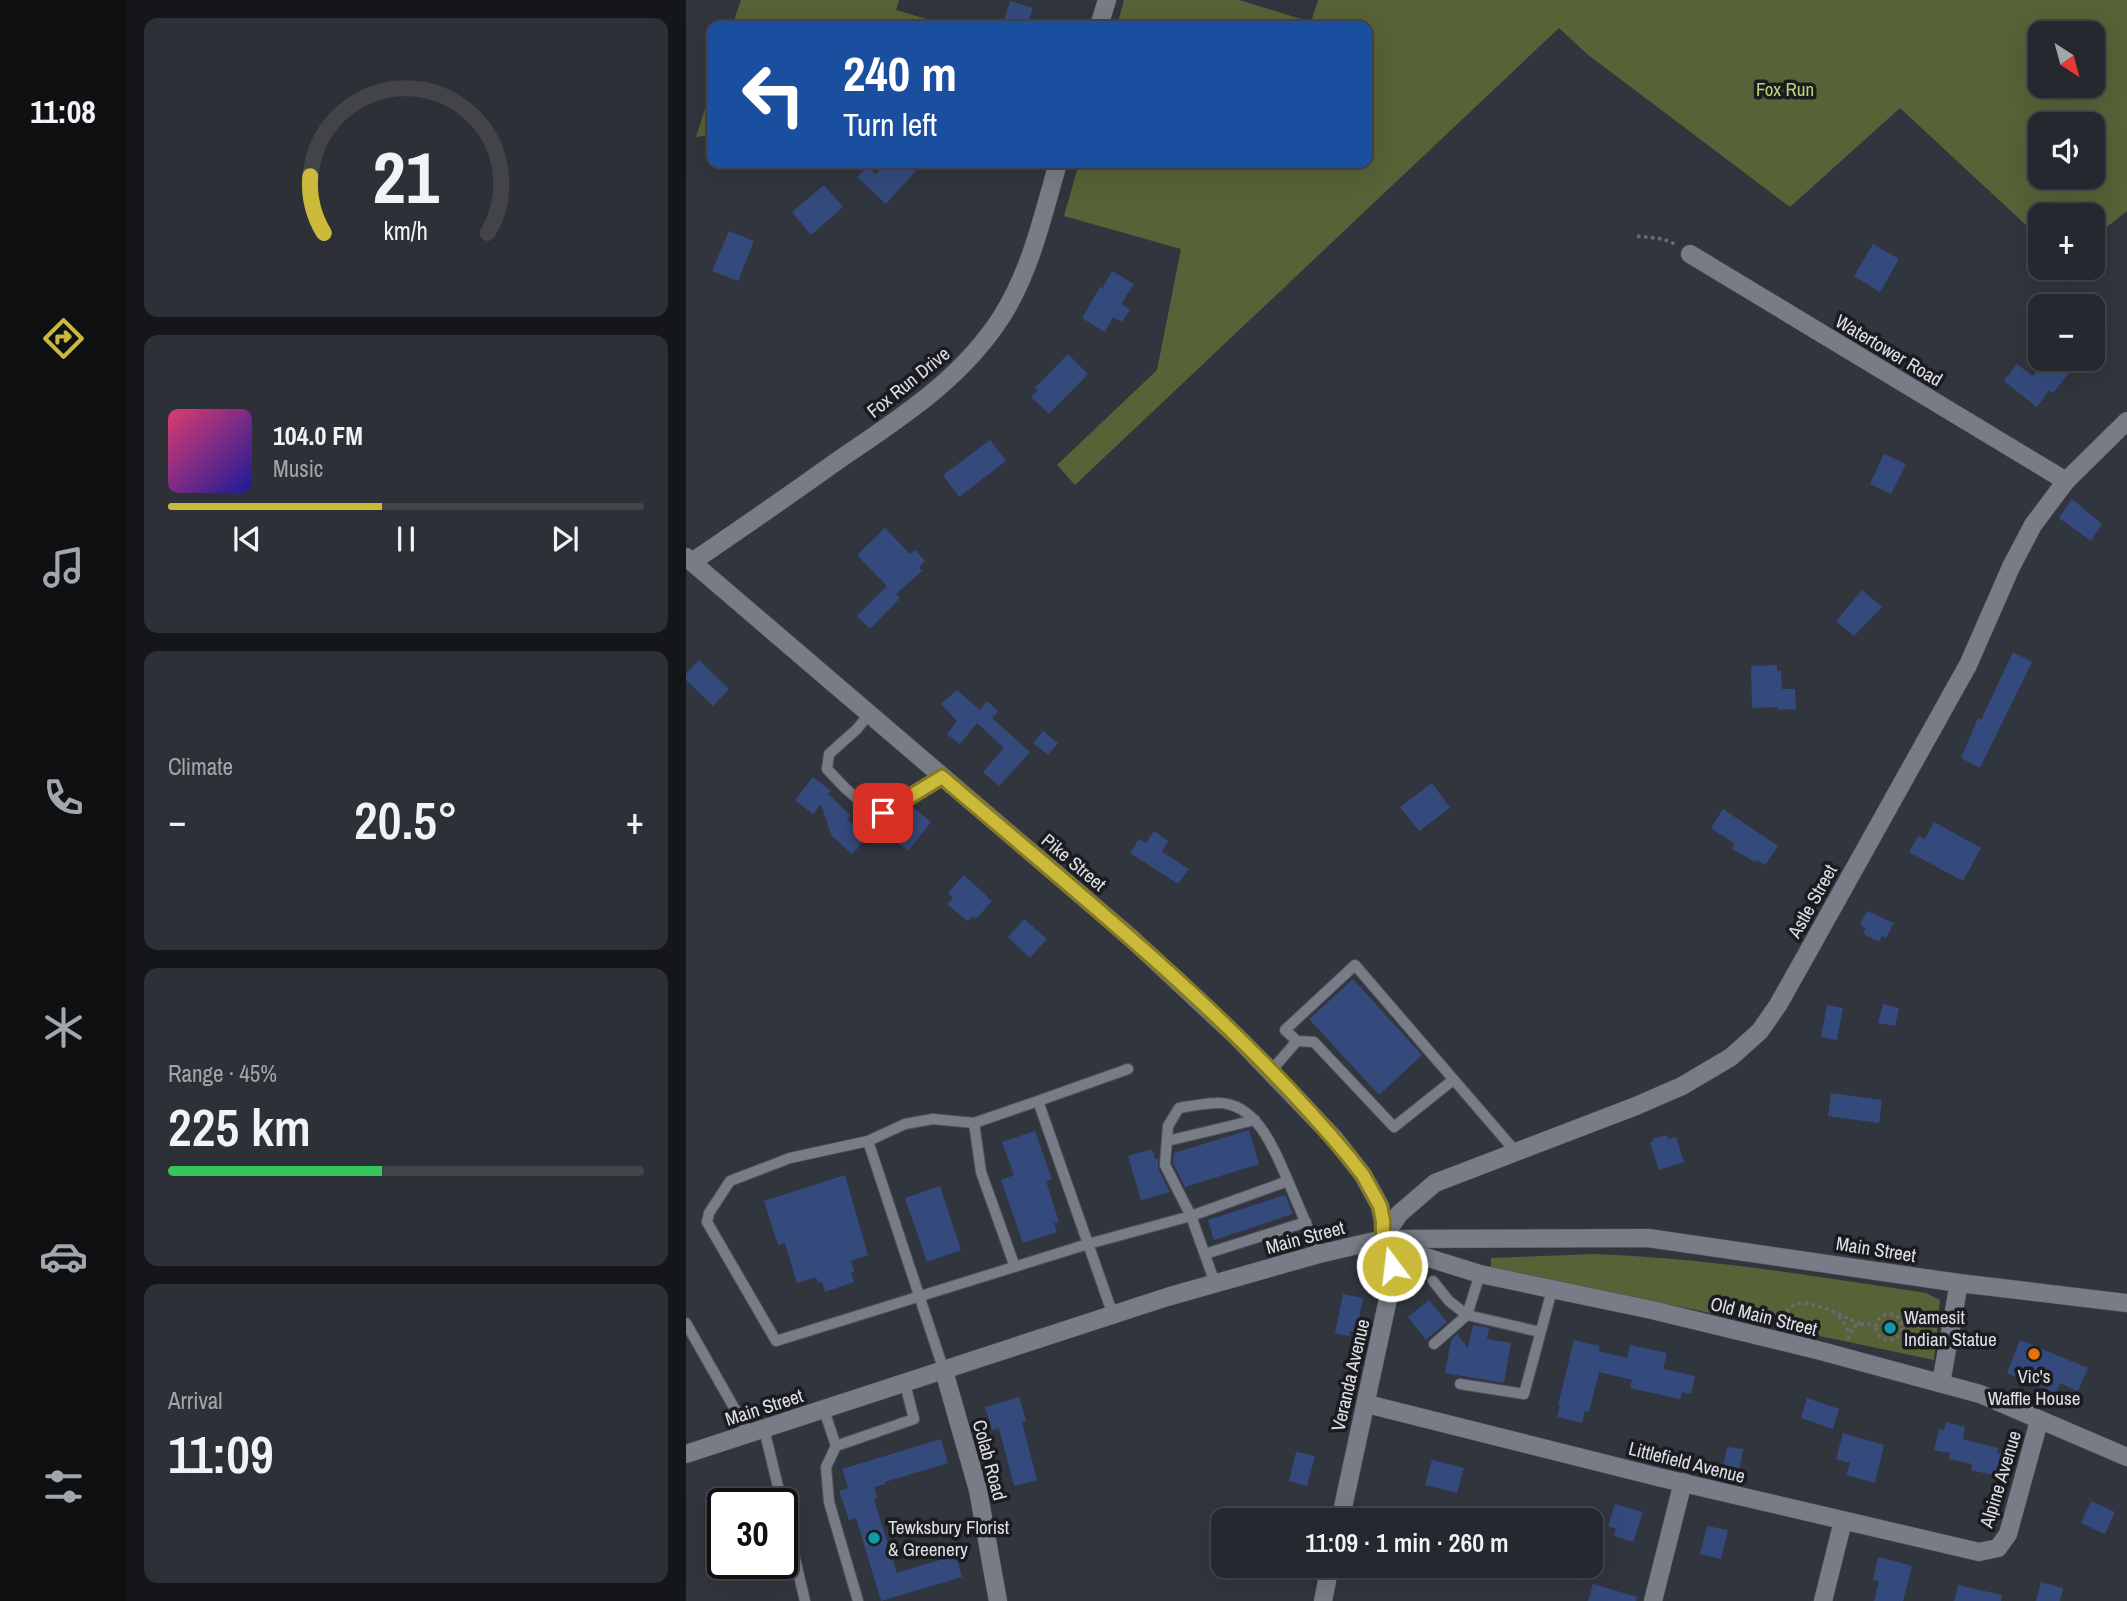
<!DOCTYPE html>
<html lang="en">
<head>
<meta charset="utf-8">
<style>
	:root { --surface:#25282e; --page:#2d3036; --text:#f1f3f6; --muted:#a3a6aa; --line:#42444a; --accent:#cbba39 }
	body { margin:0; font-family:"Archivo Narrow",sans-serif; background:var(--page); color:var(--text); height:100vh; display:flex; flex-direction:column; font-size:26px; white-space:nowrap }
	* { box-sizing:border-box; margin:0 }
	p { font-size:23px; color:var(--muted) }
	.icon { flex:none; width:38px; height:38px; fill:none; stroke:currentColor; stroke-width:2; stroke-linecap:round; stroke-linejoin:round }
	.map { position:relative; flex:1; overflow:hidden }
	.sheet { display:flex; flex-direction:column; gap:18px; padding:18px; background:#141619; width:560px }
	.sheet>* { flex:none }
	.hud { position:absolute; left:21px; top:21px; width:665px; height:147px; border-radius:14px; box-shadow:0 7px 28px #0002,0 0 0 2px var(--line); background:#1a4fa0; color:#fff; overflow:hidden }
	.needle { width:46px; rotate:144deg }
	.fabs { position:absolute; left:1342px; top:21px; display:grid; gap:14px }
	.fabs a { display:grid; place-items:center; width:77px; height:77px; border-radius:14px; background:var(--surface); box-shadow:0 7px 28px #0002,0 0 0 2px var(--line); font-size:35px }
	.speed { position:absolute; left:21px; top:1488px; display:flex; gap:14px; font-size:35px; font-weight:700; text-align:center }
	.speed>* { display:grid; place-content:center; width:91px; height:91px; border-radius:50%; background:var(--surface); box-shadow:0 7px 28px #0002,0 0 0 2px var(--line); line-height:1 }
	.speed .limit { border:4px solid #111; border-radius:10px; background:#fff; color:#111 }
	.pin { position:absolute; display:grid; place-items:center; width:60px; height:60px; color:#fff; margin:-30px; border-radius:14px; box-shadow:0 4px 10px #0006 }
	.me { position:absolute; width:77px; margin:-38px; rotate:345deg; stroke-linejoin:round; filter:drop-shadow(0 0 5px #0008) }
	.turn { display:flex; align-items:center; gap:24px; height:147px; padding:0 21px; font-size:32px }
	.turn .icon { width:91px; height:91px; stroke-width:2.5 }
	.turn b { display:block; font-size:49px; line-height:60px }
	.big { font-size:52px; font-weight:600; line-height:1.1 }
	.sheet .widget { flex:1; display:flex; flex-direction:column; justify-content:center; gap:10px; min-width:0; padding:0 24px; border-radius:14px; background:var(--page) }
	.sheet .dial { align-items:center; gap:0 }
	.dial svg { height:182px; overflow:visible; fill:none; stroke:var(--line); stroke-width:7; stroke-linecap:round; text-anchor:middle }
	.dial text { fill:var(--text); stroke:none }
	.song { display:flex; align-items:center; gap:21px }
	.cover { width:84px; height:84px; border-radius:10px; background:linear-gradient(135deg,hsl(340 70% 55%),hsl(240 70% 35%)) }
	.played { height:7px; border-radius:4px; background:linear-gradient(90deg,var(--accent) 45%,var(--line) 45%) }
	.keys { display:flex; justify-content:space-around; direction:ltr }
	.heat { display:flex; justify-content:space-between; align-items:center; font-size:38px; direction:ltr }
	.charge { height:10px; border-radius:5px; background:linear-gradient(90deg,#34c759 45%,var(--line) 0) }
	.trip { position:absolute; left:525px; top:1508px; width:392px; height:70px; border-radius:14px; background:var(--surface); box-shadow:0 7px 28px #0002,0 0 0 2px var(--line); font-weight:600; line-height:70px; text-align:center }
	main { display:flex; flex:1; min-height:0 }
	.dock { display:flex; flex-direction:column; width:126px; justify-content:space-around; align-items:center; background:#0f1012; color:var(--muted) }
	.dock .icon { width:49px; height:49px }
	.dock .current { color:var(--accent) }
	.dock b { font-size:32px; color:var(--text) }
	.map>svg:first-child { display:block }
	.green { fill:#586237; fill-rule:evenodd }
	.building { fill:#354a7c }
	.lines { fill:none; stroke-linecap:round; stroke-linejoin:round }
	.service-casing { stroke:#50535a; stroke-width:12 }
	.minor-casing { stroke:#50535a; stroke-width:19 }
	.tertiary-casing { stroke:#50535a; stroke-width:19 }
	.secondary-casing { stroke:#50535a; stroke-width:19 }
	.path { stroke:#676a71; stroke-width:3.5; stroke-dasharray:3.5 3.5; stroke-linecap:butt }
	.service { stroke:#777c86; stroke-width:10 }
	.minor { stroke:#777c86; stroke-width:18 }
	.tertiary { stroke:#777c86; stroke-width:18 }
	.secondary { stroke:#777c86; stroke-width:18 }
	.route-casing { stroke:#847925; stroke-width:18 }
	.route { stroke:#cbba39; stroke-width:12 }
	.culture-dot { fill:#0f9aa8; stroke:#1a1c20; stroke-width:2.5 }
	.food-dot { fill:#e8710a; stroke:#1a1c20; stroke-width:2.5 }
	.labels { text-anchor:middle; stroke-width:7; stroke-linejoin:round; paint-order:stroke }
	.park-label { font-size:19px; fill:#bfd47b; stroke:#1a1c20 }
	.street-label { font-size:19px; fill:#dee0e6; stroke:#1a1c20 }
	.poi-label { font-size:19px; fill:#dee0e6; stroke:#1a1c20; text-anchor:start }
</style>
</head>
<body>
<main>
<nav class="dock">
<b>11:08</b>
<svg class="icon current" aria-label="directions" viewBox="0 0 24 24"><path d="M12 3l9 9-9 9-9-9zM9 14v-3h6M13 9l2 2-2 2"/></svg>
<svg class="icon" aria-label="music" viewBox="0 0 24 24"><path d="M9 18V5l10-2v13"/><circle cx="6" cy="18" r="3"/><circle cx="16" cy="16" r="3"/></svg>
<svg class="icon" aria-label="phone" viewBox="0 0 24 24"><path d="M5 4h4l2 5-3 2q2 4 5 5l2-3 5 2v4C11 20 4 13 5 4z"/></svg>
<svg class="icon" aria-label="climate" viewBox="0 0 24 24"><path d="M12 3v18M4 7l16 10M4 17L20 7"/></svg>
<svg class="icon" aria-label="car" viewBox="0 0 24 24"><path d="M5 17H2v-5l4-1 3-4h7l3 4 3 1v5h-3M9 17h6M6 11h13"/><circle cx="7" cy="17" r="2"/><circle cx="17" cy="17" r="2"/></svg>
<svg class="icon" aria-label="filters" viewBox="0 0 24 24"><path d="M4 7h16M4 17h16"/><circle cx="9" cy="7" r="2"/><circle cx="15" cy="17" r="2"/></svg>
</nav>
<section class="sheet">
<div class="widget dial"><svg viewBox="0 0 100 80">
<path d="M14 69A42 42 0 1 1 86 69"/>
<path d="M14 69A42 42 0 0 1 8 44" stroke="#cbba39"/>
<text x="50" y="56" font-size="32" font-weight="700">21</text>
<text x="50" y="72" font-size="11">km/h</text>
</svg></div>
<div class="widget">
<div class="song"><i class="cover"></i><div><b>104.0 FM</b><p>Music</p></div></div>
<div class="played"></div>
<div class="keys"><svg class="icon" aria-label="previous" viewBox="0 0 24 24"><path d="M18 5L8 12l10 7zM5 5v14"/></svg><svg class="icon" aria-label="pause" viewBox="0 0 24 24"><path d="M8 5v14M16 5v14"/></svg><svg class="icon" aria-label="next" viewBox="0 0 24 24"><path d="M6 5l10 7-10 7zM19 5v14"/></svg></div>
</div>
<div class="widget"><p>Climate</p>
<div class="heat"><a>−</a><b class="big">20.5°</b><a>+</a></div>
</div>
<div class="widget"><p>Range · 45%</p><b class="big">225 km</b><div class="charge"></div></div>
<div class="widget"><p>Arrival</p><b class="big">11:09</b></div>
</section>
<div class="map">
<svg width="1441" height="1601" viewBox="0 0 1441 1601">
	<rect width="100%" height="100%" fill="#31353d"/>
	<path class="green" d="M 55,0 L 213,0 L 210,10 L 264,26 L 46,26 Z
		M 438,0 L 553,0 L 625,22 L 632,0 L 1441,0 L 1441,211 L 1407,238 L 1407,215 L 1354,215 L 1354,238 L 1214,108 L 1104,207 L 901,54 L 873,28 L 389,485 L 371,465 L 471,370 L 495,249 L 378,216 L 393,163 L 681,163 L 681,26 L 431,26 ZM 1354,33 L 1407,33 L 1407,86 L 1354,86 ZM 1354,124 L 1407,124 L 1407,177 L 1354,177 Z
		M 26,87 L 26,135 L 10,137 Z
		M 908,1254 C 1020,1258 1130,1276 1240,1293 L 1254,1300 L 1248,1360 L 805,1267 L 805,1258 Z"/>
	<path class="building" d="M 324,1 L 347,8 L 341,26 L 316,26 Z
		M 200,163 L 237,163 L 200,204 L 171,177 L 181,167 L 190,174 Z
		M 138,185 L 157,207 L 125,235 L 106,212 Z
		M 43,231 L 68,241 L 52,281 L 26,271 Z
		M 1187,244 L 1213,259 L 1194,292 L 1168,276 Z
		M 426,271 L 448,284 L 435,304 L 444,309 L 436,322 L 427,317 L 419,332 L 396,318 L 414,287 L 416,289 Z
		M 382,354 L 402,374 L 363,414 L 345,397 L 352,390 L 349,388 Z
		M 1360,359 L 1394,359 L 1367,393 L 1363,390 L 1351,407 L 1318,381 L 1331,364 L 1347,376 Z
		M 304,440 L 320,461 L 273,497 L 257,475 Z
		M 1198,454 L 1220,464 L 1205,494 L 1184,484 Z
		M 1386,499 L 1416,524 L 1405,541 L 1373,518 Z
		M 199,528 L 224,554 L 229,550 L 239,561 L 233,567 L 236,571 L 210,594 L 214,598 L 184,629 L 171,616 L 201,586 L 171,555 Z
		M 1176,590 L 1196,607 L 1168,636 L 1150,621 Z
		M 1327,652 L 1346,662 L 1294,768 L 1275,758 L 1292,718 L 1295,720 Z
		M 13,660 L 43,689 L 27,706 L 0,680 L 0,674 Z
		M 1091,665 L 1091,671 L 1095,671 L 1096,689 L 1109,689 L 1110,709 L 1092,710 L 1092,707 L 1066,708 L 1065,666 Z
		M 271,690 L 294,710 L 301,701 L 312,711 L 306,718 L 344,752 L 313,786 L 297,772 L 318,748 L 291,723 L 274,744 L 261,734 L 271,721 L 255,704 Z
		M 357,731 L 372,743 L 362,755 L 347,743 Z
		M 127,777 L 145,791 L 142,794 L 164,815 L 161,819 L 181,838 L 166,854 L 145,835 L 135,804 L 127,814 L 109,800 Z
		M 746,783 L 764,808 L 733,831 L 714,807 Z
		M 228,808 L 245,822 L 222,851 L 204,837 Z
		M 1037,809 L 1092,846 L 1079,865 L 1070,860 L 1069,862 L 1046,849 L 1049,844 L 1025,828 Z
		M 1248,822 L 1295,848 L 1277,881 L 1223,852 L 1232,836 L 1239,839 Z
		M 468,831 L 482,841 L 476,852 L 503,869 L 492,884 L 444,853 L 453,839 L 460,843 Z
		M 278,875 L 306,901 L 290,919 L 287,916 L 281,921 L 261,904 L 267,898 L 262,893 Z
		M 1181,911 L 1208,923 L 1200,938 L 1196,936 L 1193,942 L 1177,934 L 1180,928 L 1174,924 Z
		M 338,919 L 361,939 L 344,958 L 322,937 Z
		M 667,979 L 736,1055 L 693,1095 L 623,1019 Z
		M 1197,1004 L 1213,1008 L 1209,1026 L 1192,1023 Z
		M 1141,1005 L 1157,1008 L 1151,1040 L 1135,1037 Z
		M 1145,1093 L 1196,1100 L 1193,1123 L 1142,1116 Z
		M 563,1130 L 573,1164 L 499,1187 L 487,1163 L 488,1153 Z
		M 349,1131 L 366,1179 L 360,1181 L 373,1222 L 368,1223 L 371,1232 L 337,1243 L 315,1180 L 328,1175 L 316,1142 Z
		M 981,1135 L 982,1139 L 990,1137 L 998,1162 L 973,1170 L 964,1142 L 967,1142 L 966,1139 Z
		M 466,1149 L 469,1159 L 472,1158 L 472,1168 L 484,1192 L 455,1200 L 442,1156 Z
		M 159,1175 L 182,1255 L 165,1261 L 168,1271 L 165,1273 L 168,1282 L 139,1292 L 136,1282 L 132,1283 L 130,1277 L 111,1283 L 99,1243 L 92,1245 L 78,1201 Z
		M 254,1186 L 275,1250 L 241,1262 L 219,1198 Z
		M 599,1195 L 607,1214 L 528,1240 L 522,1220 Z
		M 657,1294 L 677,1298 L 670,1332 L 664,1331 L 663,1336 L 649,1333 Z
		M 743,1300 L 761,1322 L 740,1340 L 722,1317 Z
		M 787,1325 L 803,1328 L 801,1339 L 825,1343 L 818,1383 L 759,1373 L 765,1340 L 771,1334 L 782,1348 Z
		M 888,1340 L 914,1346 L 913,1351 L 941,1358 L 944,1345 L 981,1353 L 977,1369 L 1009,1376 L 1005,1394 L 996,1392 L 994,1399 L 971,1394 L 944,1388 L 946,1380 L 913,1372 L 903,1412 L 899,1411 L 896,1423 L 871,1417 L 874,1405 L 872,1405 Z
		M 1334,1340 L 1402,1368 L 1392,1391 L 1374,1383 L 1370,1393 L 1321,1373 Z
		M 333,1397 L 340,1421 L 336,1422 L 351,1480 L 328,1486 L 313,1428 L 306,1430 L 299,1407 Z
		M 1121,1398 L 1153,1409 L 1147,1429 L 1115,1418 Z
		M 1260,1422 L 1279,1427 L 1277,1439 L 1312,1448 L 1311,1453 L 1320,1455 L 1315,1477 L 1285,1470 L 1286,1464 L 1263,1459 L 1264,1453 L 1248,1450 L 1253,1429 L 1258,1430 Z
		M 1157,1433 L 1198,1445 L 1189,1483 L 1160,1475 L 1164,1463 L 1150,1459 Z
		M 255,1439 L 262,1463 L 199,1482 L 199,1484 L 188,1487 L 191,1498 L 188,1499 L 211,1573 L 270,1555 L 276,1577 L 195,1601 L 170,1518 L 163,1520 L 153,1491 L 162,1488 L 156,1469 Z
		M 1041,1447 L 1057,1449 L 1052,1476 L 1036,1473 Z
		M 610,1452 L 629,1456 L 621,1486 L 603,1481 Z
		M 746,1460 L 778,1468 L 771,1493 L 739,1485 Z
		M 1405,1501 L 1429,1512 L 1419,1534 L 1395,1523 Z
		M 929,1504 L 957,1512 L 947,1542 L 928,1536 L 930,1529 L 922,1526 Z
		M 1021,1526 L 1042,1530 L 1035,1559 L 1014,1554 Z
		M 1192,1557 L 1226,1566 L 1217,1601 L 1188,1601 L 1193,1581 L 1187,1580 Z
		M 1355,1582 L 1377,1588 L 1374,1601 L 1350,1601 Z
		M 907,1584 L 951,1597 L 950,1601 L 902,1601 Z
		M 1272,1585 L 1316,1595 L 1315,1601 L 1268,1601 Z"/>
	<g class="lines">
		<defs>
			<path id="service" d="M 183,714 L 171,729 L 143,754 L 141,769 L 160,789 L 188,813 L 197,813 L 256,777
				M 611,1041 L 628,1042 L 708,1127 L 767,1080
				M 584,1072 L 611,1041 L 599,1030 L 669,965 L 830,1152
				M 352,1101 L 288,1123 L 247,1119 L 219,1124 L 182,1141 L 104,1158 L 44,1181 L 23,1213 L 21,1222 L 90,1341 L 402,1244 L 505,1216 L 479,1165 L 482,1126 L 493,1108 C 505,1106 519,1103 531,1103 C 571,1102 589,1151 602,1181
				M 288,1123 L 295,1172 L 329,1267
				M 182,1141 L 258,1371
				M 481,1141 L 569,1120
				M 519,1254 L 620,1222
				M 747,1281 L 763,1301 L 781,1315 L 854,1332
				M 529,1283 L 505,1216 L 602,1181 L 633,1254
				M 427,1315 L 352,1101 L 442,1069
				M 0,1323 L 63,1434
				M 748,1344 L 781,1315 L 794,1274
				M 774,1384 L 838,1394 L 866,1290
				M 138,1410 L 150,1446 L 228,1419 L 219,1384
				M 78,1429 L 96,1503
				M 150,1446 L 140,1467 L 143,1502 L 172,1601
				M 96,1504 L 119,1601"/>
			<path id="minor" d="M 413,26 L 421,0
				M 1004,254 L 1380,481
				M 0,557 L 444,937 L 551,1037 L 648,1138 L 677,1175 L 694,1206 L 697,1221 L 697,1239 L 706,1266 L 705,1285 L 654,1521
				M 6,562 C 56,528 105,494 154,459 C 214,418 276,379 316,316 C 345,270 357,215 372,163
				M 697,1239 L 733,1255 L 794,1274 L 966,1310 L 1135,1351 L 1294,1394 L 1441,1457
				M 258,1371 L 292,1490 L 312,1601
				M 1255,1383 L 1273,1283
				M 681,1404 L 976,1478 L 1293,1552 L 1312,1548 L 1322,1534 L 1353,1421
				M 637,1601 L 644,1566
				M 967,1601 L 997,1482
				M 1137,1601 L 1157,1521"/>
			<path id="tertiary" d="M 697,1239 L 713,1214 L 749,1183 L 950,1106 L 996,1086 L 1045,1057 L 1074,1031 L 1092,1005 L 1123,950 L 1282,665 L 1325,567 L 1347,525 L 1380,481 L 1441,421"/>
			<path id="secondary" d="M 0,1454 L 481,1297 L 633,1254 L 697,1239 L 962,1238 L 1273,1283 L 1441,1303"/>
		</defs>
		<use href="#service" class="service-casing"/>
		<use href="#minor" class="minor-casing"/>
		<use href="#tertiary" class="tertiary-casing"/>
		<use href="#secondary" class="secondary-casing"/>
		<path class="path" d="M 951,236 L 977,239 L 991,245
			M1190 1327a13 13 0 1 1 26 0a13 13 0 1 1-26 0Z
			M 1153,1316 L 1163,1332
			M 1096,1325 C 1098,1319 1100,1309 1106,1306 C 1124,1296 1158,1318 1175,1324
			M 1162,1339 L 1167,1327 L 1175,1324 L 1189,1324"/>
		<use href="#service" class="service"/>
		<use href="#minor" class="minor"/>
		<use href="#tertiary" class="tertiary"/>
		<use href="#secondary" class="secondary"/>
	</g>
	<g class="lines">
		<defs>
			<path id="route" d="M 197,813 L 256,777 C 396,897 543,1013 662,1156 L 677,1175 L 694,1206 L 697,1221 L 697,1239 L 706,1266"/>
		</defs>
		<use href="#route" class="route-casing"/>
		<use href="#route" class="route"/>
	</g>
	<g class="culture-dot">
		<circle cx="1204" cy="1328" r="7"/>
		<circle cx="188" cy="1538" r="7"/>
	</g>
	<circle class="food-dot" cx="1348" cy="1354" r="7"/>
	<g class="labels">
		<g class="park-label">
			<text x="1099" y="96">Fox Run</text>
		</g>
		<g class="street-label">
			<text transform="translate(1203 350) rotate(31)" y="7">Watertower Road</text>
			<text transform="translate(222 382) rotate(-39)" y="7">Fox Run Drive</text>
			<text transform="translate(388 862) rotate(40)" y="7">Pike Street</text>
			<text transform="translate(1126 901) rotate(-61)" y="7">Astle Street</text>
			<text transform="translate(619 1237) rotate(-15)" y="7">Main Street</text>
			<text transform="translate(1190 1249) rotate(9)" y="7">Main Street</text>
			<text transform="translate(1078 1316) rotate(14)" y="7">Old Main Street</text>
			<text transform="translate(664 1375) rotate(-77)" y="7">Veranda Avenue</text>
			<text transform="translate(78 1407) rotate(-18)" y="7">Main Street</text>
			<text transform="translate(304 1460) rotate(75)" y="7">Colab Road</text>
			<text transform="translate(1001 1462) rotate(14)" y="7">Littlefield Avenue</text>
			<text transform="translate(1314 1479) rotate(-73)" y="7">Alpine Avenue</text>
		</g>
		<g class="poi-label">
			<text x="1218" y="1324">Wamesit<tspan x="1218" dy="22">Indian Statue</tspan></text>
			<text x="1348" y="1383" text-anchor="middle">Vic's<tspan x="1348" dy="22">Waffle House</tspan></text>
			<text x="202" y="1534">Tewksbury Florist<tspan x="202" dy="22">&amp; Greenery</tspan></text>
		</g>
	</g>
</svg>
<div class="fabs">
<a><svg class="needle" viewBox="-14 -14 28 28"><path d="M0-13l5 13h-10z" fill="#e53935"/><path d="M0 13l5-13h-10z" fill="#a3a6aa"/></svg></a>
<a><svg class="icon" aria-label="sound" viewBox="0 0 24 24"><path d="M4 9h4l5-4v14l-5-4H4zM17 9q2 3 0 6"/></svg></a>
<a>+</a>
<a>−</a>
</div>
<div class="speed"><div class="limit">30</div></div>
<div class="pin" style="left:197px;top:813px;background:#d93025"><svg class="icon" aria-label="arrive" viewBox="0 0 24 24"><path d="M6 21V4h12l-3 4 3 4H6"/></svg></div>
<svg class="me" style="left:706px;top:1266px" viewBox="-20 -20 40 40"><circle r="17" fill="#cbba39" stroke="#fff" stroke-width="3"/><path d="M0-11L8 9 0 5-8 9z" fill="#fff"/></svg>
<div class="trip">11:09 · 1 min · 260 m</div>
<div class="hud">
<div class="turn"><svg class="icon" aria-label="left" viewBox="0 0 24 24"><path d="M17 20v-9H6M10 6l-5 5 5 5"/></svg><div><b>240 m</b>Turn left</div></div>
</div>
</div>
</main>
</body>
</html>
